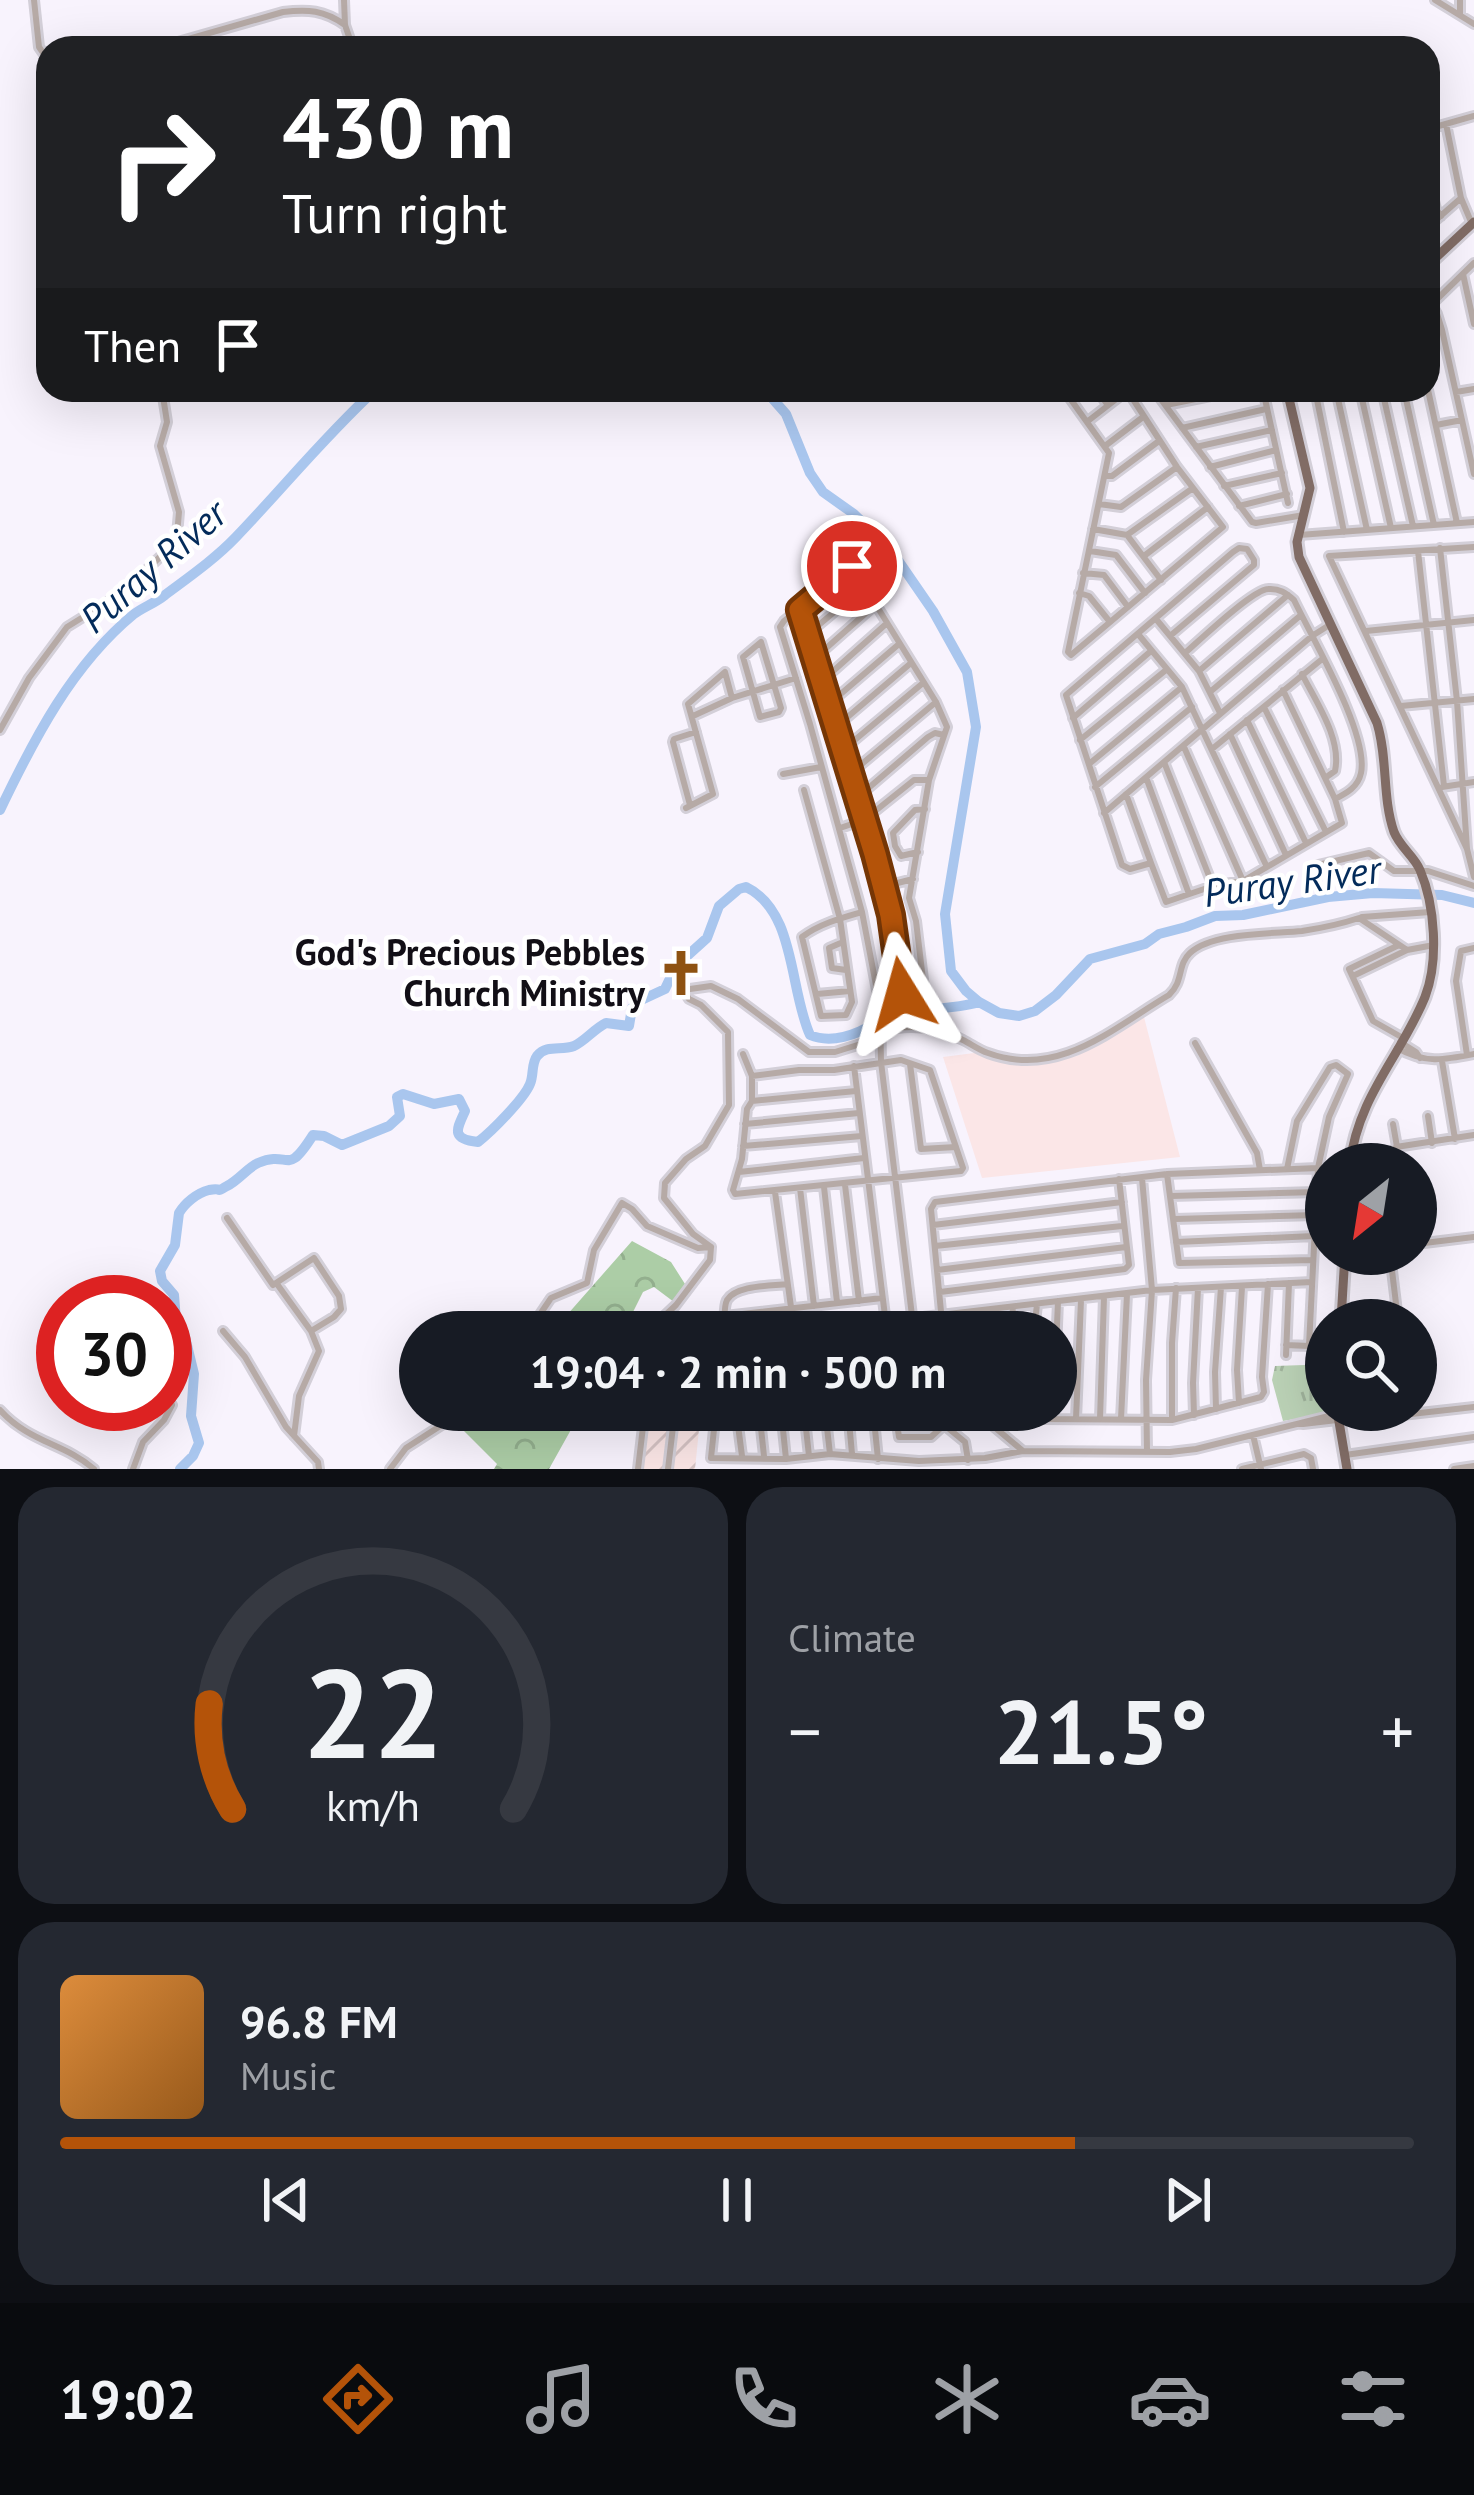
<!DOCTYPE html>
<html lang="en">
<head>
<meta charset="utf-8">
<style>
	:root { --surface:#171b24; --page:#242831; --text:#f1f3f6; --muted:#9ea1a6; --line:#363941; --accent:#b45309 }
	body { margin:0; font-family:"PT Sans",sans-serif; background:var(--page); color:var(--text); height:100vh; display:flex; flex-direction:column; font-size:45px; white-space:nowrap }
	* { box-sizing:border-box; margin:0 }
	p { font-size:39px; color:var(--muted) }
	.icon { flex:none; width:66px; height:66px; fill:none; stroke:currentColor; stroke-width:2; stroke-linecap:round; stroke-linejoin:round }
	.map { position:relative; height:1469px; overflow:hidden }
	.sheet { display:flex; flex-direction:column; gap:18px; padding:18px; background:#0d0f14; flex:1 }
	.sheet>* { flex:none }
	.banner { position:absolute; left:36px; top:36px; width:1404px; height:366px; border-radius:36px; box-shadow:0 12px 48px #0002; background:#202124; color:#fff; overflow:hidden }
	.needle { width:78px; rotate:210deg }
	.controls { position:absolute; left:1305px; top:1143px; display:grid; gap:24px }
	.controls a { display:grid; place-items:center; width:132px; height:132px; border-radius:50%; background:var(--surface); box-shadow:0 12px 48px #0002; font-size:60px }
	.speed { position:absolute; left:36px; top:1275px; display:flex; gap:24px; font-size:60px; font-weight:700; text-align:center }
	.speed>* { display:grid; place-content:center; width:156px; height:156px; border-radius:50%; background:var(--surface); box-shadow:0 12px 48px #0002; line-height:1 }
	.speed .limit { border:18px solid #d22; background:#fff; color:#111 }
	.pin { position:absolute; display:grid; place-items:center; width:102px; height:102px; color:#fff; margin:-51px; border:6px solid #fff; border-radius:50%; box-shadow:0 3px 12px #0007 }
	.me { position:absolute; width:132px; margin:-66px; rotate:352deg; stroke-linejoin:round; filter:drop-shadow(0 0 9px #0008) }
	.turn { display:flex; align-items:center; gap:42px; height:252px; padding:0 48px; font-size:54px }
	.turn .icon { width:156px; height:156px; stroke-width:2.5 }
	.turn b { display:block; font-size:84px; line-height:102px }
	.then { display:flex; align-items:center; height:114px; padding:0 48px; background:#0003; gap:24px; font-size:45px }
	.big { font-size:90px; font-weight:700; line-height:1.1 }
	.sheet .card { flex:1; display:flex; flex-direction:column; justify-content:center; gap:18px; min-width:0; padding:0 42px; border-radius:36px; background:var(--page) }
	.sheet .dial { align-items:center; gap:0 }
	.dial svg { height:312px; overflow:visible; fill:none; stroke:var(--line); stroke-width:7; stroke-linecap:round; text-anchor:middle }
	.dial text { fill:var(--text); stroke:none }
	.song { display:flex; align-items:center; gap:36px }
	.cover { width:144px; height:144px; border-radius:18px; background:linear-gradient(135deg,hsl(30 70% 55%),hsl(30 70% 35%)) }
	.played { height:12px; border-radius:6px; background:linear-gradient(90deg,var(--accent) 75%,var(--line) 75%) }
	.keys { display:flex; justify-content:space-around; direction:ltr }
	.heat { display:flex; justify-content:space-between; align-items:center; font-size:66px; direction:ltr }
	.sheet .tiles { flex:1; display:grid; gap:18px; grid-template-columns:1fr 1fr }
	.card:last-child { grid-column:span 2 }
	.trip { position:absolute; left:399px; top:1311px; width:678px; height:120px; border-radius:60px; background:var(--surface); box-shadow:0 12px 48px #0002; font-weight:700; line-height:120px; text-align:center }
	.tab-bar { display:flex; height:192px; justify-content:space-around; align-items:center; background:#090b0e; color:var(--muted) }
	.tab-bar .icon { width:84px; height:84px }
	.tab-bar .active { color:var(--accent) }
	.tab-bar b { font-size:54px; color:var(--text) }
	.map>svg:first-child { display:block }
	.industrial { fill:url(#industrial-furrows) }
	.education { fill:#fbe6e7 }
	.forest { fill:url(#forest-crowns) }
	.park { fill:url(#park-tufts) }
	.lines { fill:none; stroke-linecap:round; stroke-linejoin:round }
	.river { stroke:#a9c6ee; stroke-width:10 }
	.minor-casing { stroke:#d3cfd8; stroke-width:12 }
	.major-casing { stroke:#d3cfd8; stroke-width:15 }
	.minor { stroke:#b6aaa6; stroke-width:6 }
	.major { stroke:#816c65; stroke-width:9 }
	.route-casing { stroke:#753606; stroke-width:30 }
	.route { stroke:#b45309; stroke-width:21 }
	.labels { text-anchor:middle; stroke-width:9; stroke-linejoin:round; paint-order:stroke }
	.poi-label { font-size:36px; font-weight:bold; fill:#120f16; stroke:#fff; text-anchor:end }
	.water-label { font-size:39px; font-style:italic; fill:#032b5a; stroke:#fff }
</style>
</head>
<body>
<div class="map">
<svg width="1474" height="1469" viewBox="0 0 1474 1469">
	<defs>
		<pattern id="industrial-furrows" width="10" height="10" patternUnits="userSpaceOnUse" patternTransform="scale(3)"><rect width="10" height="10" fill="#fbe6e6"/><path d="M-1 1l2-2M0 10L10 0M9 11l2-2" fill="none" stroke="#d6c4c5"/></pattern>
		<pattern id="forest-crowns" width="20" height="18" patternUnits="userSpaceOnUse" patternTransform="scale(3)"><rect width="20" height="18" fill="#accda6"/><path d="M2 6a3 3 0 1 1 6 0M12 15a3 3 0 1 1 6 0" fill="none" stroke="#93af8e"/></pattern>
		<pattern id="park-tufts" width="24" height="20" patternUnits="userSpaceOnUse" patternTransform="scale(3)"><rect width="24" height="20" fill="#bbd2b6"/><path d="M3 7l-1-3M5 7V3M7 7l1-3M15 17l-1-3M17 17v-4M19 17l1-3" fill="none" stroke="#a0b39c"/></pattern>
	</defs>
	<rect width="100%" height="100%" fill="#f8f3fd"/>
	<path class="industrial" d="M 643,1410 L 701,1410 L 695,1469 L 636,1469 Z"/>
	<path class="education" d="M 1144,1017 L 1180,1157 L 982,1178 L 943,1057 L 982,1052 L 1024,1062 L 1077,1056 Z"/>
	<path class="forest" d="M 632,1241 L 671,1262 L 685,1284 L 674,1302 L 654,1287 L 643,1292 L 633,1312 L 637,1332 L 552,1332 Z
		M 464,1410 L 582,1410 L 549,1469 L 494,1469 L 497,1464 L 459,1426 Z"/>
	<path class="park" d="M 1304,1365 L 1326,1367 L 1326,1410 L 1332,1410 L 1332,1413 L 1283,1421 L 1272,1380 L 1275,1366 Z"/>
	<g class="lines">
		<path class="river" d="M 765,390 L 786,414 L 810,473 L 823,492 L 854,514 L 891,550 L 933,611 L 967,672 L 976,727 L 945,914 L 951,971 L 966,991 L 979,1002 L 999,1013 L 1019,1016 L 1035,1011 L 1056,995 L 1090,959 L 1145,944 L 1159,934 L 1186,927 L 1215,916 L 1243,915 L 1328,897 L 1373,893 L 1442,895 L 1474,903
			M 0,810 C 34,739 72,665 134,614 C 144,607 155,603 165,595 C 189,577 215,559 236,537 C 283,488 325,436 375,390
			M 882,1018 C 909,1006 947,1012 979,1002
			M 180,1469 L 193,1456 L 199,1443 L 191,1416 L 194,1374 L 184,1333 L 176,1321 L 174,1295 L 162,1281 L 160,1271 L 175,1245 L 179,1213 C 185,1203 197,1193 209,1190 C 225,1187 213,1194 227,1186 C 239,1180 247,1168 258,1163 C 291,1149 285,1179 313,1135 L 324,1136 L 342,1145 L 389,1126 L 400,1116 L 397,1097 L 403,1094 L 434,1104 L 459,1099 L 465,1111 C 457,1129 450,1139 478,1142 C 491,1132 524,1099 530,1084 C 534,1075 531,1064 537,1056 C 547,1044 561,1051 574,1046 C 585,1041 594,1029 606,1023 L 629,1026 L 632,1008 L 637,1002 L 665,989 L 676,966 L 707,938 L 719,906 L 739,889 L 746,887 C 796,911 789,989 810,1035 C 831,1044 857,1035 875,1023"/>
		<defs>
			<path id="minor" d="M 34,0 L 39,47 L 48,60
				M 344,0 L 345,25 L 353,48
				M 1435,0 L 1474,24
				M 1460,0 L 1460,14
				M 157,48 L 283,12 C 308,9 324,10 345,25
				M 1446,124 L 1461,198 L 1472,224
				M 1428,129 L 1474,116
				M 1428,176 L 1436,209 L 1441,216
				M 1428,227 L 1461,198
				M 1463,274 L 1474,324
				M 1428,298 L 1437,314 L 1442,330 L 1474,474
				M 1432,304 L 1474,263
				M 1064,390 L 1109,453 L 1068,652 L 1071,655 L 1223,527 L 1177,467 L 1127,390
				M 1097,390 L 1107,404
				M 1154,390 L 1252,522 L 1256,523 L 1304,515
				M 1263,390 L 1288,503
				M 1315,390 L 1344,532
				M 1336,390 L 1367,530
				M 1360,390 L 1391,528
				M 1382,390 L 1413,526
				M 1404,390 L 1434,525
				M 1428,390 L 1457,523
				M 1456,392 L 1474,389
				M 1166,405 L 1240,390
				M 1088,421 L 1128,390
				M 1436,425 L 1462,420
				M 1182,428 L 1266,409
				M 1105,446 L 1143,417
				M 1196,447 L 1272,430
				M 1210,467 L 1276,450
				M 1105,476 L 1112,476 L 1159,441
				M 1224,486 L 1282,473
				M 1099,504 L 1121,507 L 1177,467
				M 1239,506 L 1287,494
				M 1093,529 L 1127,535 L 1161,580
				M 1127,535 L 1193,488
				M 1299,535 L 1474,522
				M 1440,548 L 1457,701 L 1467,849 L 1474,877
				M 1090,551 L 1116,555 L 1145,593
				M 1418,551 L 1444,786
				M 1144,556 L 1208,507
				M 1083,573 L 1104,575 L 1128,607
				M 1079,593 L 1089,596 L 1110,622
				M 800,609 L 875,854 L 891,915 L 900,990 L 906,995 L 918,995 L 924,988 L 916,921 L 909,898 L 929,780 L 947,727 L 936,702 L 852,566 L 784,621 L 780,627 L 810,724 L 862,912 L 880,1006 L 881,1062 L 914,1332
				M 1156,619 L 1199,671 L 1220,713
				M 1366,631 L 1474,620
				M 808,634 L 864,587
				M 1138,634 L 1182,687 L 1266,865
				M 1170,636 L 1254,565 L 1254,560 L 1247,549 L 1239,548 L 1233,552 L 1066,695 L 1122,865 L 1130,869 L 1151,863 L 1166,902 L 1213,886 L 1243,881 L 1342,823 L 1335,799 L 1283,690
				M 761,642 L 781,708 L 779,712 L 760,717 L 743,657 Z
				M 1185,653 C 1200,640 1252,590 1268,589 C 1279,588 1286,593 1294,600 C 1312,638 1369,734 1361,773 C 1358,787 1347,793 1335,799
				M 815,658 L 875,605
				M 1199,671 L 1288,595
				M 1302,674 C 1316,702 1342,739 1335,771 L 1325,778
				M 822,681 L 886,624
				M 1210,692 L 1301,615
				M 829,704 L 899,644
				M 1401,706 L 1474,699
				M 1264,707 L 1326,832
				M 693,716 L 732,698 L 796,678
				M 1073,718 L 1151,651
				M 1247,720 L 1306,843
				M 837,726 L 911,663
				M 0,730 L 29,678 L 67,627 L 125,591 L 165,552 L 177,535 L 179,512 L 160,446 L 167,422 L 162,390
				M 1230,734 L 1286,855
				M 1080,740 L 1166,670
				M 1184,747 L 1243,881
				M 844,749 L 923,683
				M 1212,749 L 1321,660
				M 1164,762 L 1213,886
				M 1089,764 L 1182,687
				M 851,773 L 936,702
				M 783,774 L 821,767
				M 1147,780 L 1189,894
				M 1095,787 L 1192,707
				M 1442,787 L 1474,782
				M 804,790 L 840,919 L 852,1002 L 846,1015 L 821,1016 L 802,937 C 819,924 841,918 862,912
				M 1126,794 L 1151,863
				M 858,797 L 928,737 L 935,733 L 944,735
				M 690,805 L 673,742 L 674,739 L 696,732
				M 686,808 L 713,794 L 688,704 L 725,672 L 732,698
				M 1104,813 L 1312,636 L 1331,624
				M 840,828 L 864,820 L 914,780 L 928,780
				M 1467,849 L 1329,556 L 1474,547
				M 918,852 L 901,856 L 895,846 L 893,833 L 915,810 L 925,809
				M 1318,865 L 1369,853 L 1394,871 L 1428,871 L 1474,886
				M 882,887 L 913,879
				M 1362,917 L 1430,912
				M 843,942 L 829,948 L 832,968 L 846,970
				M 1399,945 L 1349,969 L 1373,1021 L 1403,1038
				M 1353,976 L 1407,950
				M 683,990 L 689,999 L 701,1005 L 728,1032 L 729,1105 L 705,1146 L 686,1159 L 665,1183 L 664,1198 L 693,1234 L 711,1247
				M 683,990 L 711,986 L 738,999 L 809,1052 L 835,1052 L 880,1038
				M 817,994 L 850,991
				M 881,1031 C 909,1024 937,1026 963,1040 C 971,1044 979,1050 988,1053 C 1059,1079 1113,1028 1169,995 C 1184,981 1177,965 1190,953 C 1212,932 1273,934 1302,931 C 1322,928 1341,924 1359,918 L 1407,950 L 1434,945
				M 1400,1042 L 1416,1052 L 1420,1058
				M 1195,1043 L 1257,1153 L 1260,1170
				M 1397,1048 C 1425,1064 1444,1060 1474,1054
				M 743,1054 L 752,1076 L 752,1101 L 747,1109 L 742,1159 L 733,1190 L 735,1194 L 961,1171 L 963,1168 L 930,1070 L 901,1060 L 834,1070 L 799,1070 L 752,1076
				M 1467,1055 L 1456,981 L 1461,951 L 1474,948
				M 1442,1061 L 1455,1139
				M 910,1064 L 921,1149 L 956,1147
				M 854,1066 L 887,1332
				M 752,1101 L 856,1091
				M 1428,1116 L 1432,1143
				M 745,1124 L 859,1113
				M 1393,1124 L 1400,1164
				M 743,1146 L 862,1136
				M 1396,1147 L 1474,1135
				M 739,1172 L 864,1158
				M 1167,1174 L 1179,1263 L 1312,1260
				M 1142,1178 L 1152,1290 L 1146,1380 L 1147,1451
				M 845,1185 L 859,1301
				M 824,1187 L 837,1302
				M 800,1188 L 814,1306
				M 775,1192 L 791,1307
				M 1171,1196 L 1317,1192
				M 227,1218 L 273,1285 L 314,1258 L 339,1296 L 341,1309 L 334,1317 L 311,1331
				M 1175,1219 L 1316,1215
				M 933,1225 L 1122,1202
				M 1176,1242 L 1314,1236
				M 1416,1244 L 1474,1237
				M 935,1246 L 1122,1226
				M 1390,1254 L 1398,1320
				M 937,1270 L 1126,1247
				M 277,1284 L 311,1331 L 319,1351 L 299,1396 L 294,1436
				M 940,1292 L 1125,1269 L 1129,1265 L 1119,1179
				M 725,1316 L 882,1298
				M 223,1331 L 245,1357 L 286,1427 L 318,1462 L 319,1469
				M 528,1332 L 551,1298 L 587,1283 L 594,1250 L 622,1203 L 632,1209 L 647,1226 L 698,1248 L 711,1247
				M 658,1332 L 660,1320 L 676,1305 L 710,1260 L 711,1247
				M 725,1332 C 725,1323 723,1308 727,1300 C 736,1285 771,1286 787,1284
				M 796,1332 L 1152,1290 L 1312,1282
				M 943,1332 L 931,1209 L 935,1202 L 1167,1174 L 1318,1168
				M 965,1332 L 967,1312
				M 987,1332 L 987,1310
				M 1011,1332 L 1013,1307
				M 1034,1332 L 1037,1304
				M 1286,1345 L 1309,1346 L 1318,1168 L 1329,1117 L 1348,1074 L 1336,1065 L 1330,1067 L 1297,1121 L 1287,1169
				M 1056,1350 L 1058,1301
				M 1286,1355 L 1289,1283
				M 1239,1403 L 1237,1370 L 1242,1287
				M 1216,1409 L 1215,1372 L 1221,1287
				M 0,1410 C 30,1443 64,1443 94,1469
				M 716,1410 L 711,1458 L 786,1459 L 830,1454 L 919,1461 L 985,1458 L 1023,1451 L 1170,1452 L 1196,1449 L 1337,1414
				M 736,1410 L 742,1456
				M 759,1410 L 764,1456
				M 781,1410 L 786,1459
				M 804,1410 L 809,1456
				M 825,1410 L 830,1454
				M 848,1410 L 852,1454
				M 873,1410 L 878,1459
				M 895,1410 L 899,1437 L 931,1437 L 944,1425
				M 926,1410 L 965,1442 L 968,1460
				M 974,1410 L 1023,1451
				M 1020,1410 L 1043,1419 L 1172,1420 L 1261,1397 L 1264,1392 L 1262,1377 L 1268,1284
				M 1194,1415 L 1193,1383 L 1198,1288
				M 1393,1416 L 1474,1407
				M 1076,1419 L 1081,1300
				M 1100,1419 L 1104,1297
				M 1121,1419 L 1127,1294
				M 1172,1420 L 1172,1343 L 1176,1288
				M 1303,1424 L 1337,1420
				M 1253,1435 L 1261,1469
				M 1345,1455 L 1474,1437
				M 133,1469 L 143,1442 L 164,1420 L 172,1405
				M 390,1469 L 406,1448 L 451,1419 L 457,1410
				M 638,1469 L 645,1410
				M 668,1469 L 675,1410
				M 1242,1469 L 1304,1454 L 1311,1458 L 1313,1469
				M 1454,1469 L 1474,1466"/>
			<path id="major" d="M 1428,265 L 1474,222
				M 1287,390 L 1310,488 L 1297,542 L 1299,557 L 1377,723 C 1388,758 1382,798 1394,832 C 1400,847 1414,856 1420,870 C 1435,905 1439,961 1425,997 C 1401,1056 1358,1096 1350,1164
				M 1341,1320 L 1345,1254
				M 1337,1410 L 1347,1469"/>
		</defs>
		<use href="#minor" class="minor-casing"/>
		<use href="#major" class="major-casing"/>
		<use href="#minor" class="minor"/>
		<use href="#major" class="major"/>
	</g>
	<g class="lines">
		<defs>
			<path id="route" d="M 852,566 L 800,610 L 875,854 L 891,915 L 902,994"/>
		</defs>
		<use href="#route" class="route-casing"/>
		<use href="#route" class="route"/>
	</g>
	<defs>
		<symbol id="church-bare" viewBox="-9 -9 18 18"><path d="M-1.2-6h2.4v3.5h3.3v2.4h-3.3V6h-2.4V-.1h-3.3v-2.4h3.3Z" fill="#8e5211" stroke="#fff" stroke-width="2.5" paint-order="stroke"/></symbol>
	</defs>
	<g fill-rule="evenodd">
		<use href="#church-bare" x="648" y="940" width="66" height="66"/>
	</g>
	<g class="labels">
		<g class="poi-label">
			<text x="645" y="965">God's Precious Pebbles<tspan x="645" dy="41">Church Ministry</tspan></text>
		</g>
		<g class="water-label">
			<text transform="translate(153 566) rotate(-41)" y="14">Puray River</text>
			<text transform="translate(1292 881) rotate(-8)" y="14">Puray River</text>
		</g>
	</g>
</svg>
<div class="controls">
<a><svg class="needle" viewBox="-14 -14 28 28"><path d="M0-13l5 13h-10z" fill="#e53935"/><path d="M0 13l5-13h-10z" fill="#9ea1a6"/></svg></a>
<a><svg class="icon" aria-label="search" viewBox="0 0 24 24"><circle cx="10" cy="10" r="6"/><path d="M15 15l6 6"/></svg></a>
</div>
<div class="speed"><div class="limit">30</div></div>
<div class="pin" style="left:852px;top:566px;background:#d93025"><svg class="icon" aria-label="arrive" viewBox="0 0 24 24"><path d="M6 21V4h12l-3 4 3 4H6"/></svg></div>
<svg class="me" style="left:902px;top:994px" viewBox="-20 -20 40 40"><path d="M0-17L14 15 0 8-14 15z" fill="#b45309" stroke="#fff" stroke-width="4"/></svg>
<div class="trip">19:04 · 2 min · 500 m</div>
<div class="banner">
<div class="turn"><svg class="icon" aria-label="right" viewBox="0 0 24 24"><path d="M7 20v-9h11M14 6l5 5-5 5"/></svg><div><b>430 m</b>Turn right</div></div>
<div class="then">Then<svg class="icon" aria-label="arrive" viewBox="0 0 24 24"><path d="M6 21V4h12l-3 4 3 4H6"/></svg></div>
</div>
</div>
<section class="sheet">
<div class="tiles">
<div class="card dial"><svg viewBox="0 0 100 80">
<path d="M14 69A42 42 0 1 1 86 69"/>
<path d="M14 69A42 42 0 0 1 8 42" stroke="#b45309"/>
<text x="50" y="56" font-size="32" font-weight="700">22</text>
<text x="50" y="72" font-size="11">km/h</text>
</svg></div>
<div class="card"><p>Climate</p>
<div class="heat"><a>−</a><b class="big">21.5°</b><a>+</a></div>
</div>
<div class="card">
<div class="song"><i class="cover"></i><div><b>96.8 FM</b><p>Music</p></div></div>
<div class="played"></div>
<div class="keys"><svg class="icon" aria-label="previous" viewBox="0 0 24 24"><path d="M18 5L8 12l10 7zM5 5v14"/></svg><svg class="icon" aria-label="pause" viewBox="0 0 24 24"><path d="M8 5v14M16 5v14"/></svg><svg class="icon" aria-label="next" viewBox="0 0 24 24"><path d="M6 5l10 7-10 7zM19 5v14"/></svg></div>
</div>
</div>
</section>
<nav class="tab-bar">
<b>19:02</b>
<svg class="icon active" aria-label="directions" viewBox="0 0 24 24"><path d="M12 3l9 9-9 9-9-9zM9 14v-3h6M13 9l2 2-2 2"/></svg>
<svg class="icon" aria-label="music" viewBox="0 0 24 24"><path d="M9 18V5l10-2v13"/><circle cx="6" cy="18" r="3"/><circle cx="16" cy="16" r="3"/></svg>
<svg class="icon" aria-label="phone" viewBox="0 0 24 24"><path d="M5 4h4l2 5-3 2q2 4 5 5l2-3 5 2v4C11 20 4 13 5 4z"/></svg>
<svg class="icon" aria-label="climate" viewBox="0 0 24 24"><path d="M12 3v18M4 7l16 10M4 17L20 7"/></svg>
<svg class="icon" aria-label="car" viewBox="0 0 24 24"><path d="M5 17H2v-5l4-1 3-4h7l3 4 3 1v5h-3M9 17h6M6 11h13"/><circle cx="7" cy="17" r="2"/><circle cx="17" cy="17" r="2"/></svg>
<svg class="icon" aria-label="filters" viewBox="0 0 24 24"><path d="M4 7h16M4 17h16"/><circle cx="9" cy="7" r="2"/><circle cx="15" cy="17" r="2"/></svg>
</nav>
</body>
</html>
